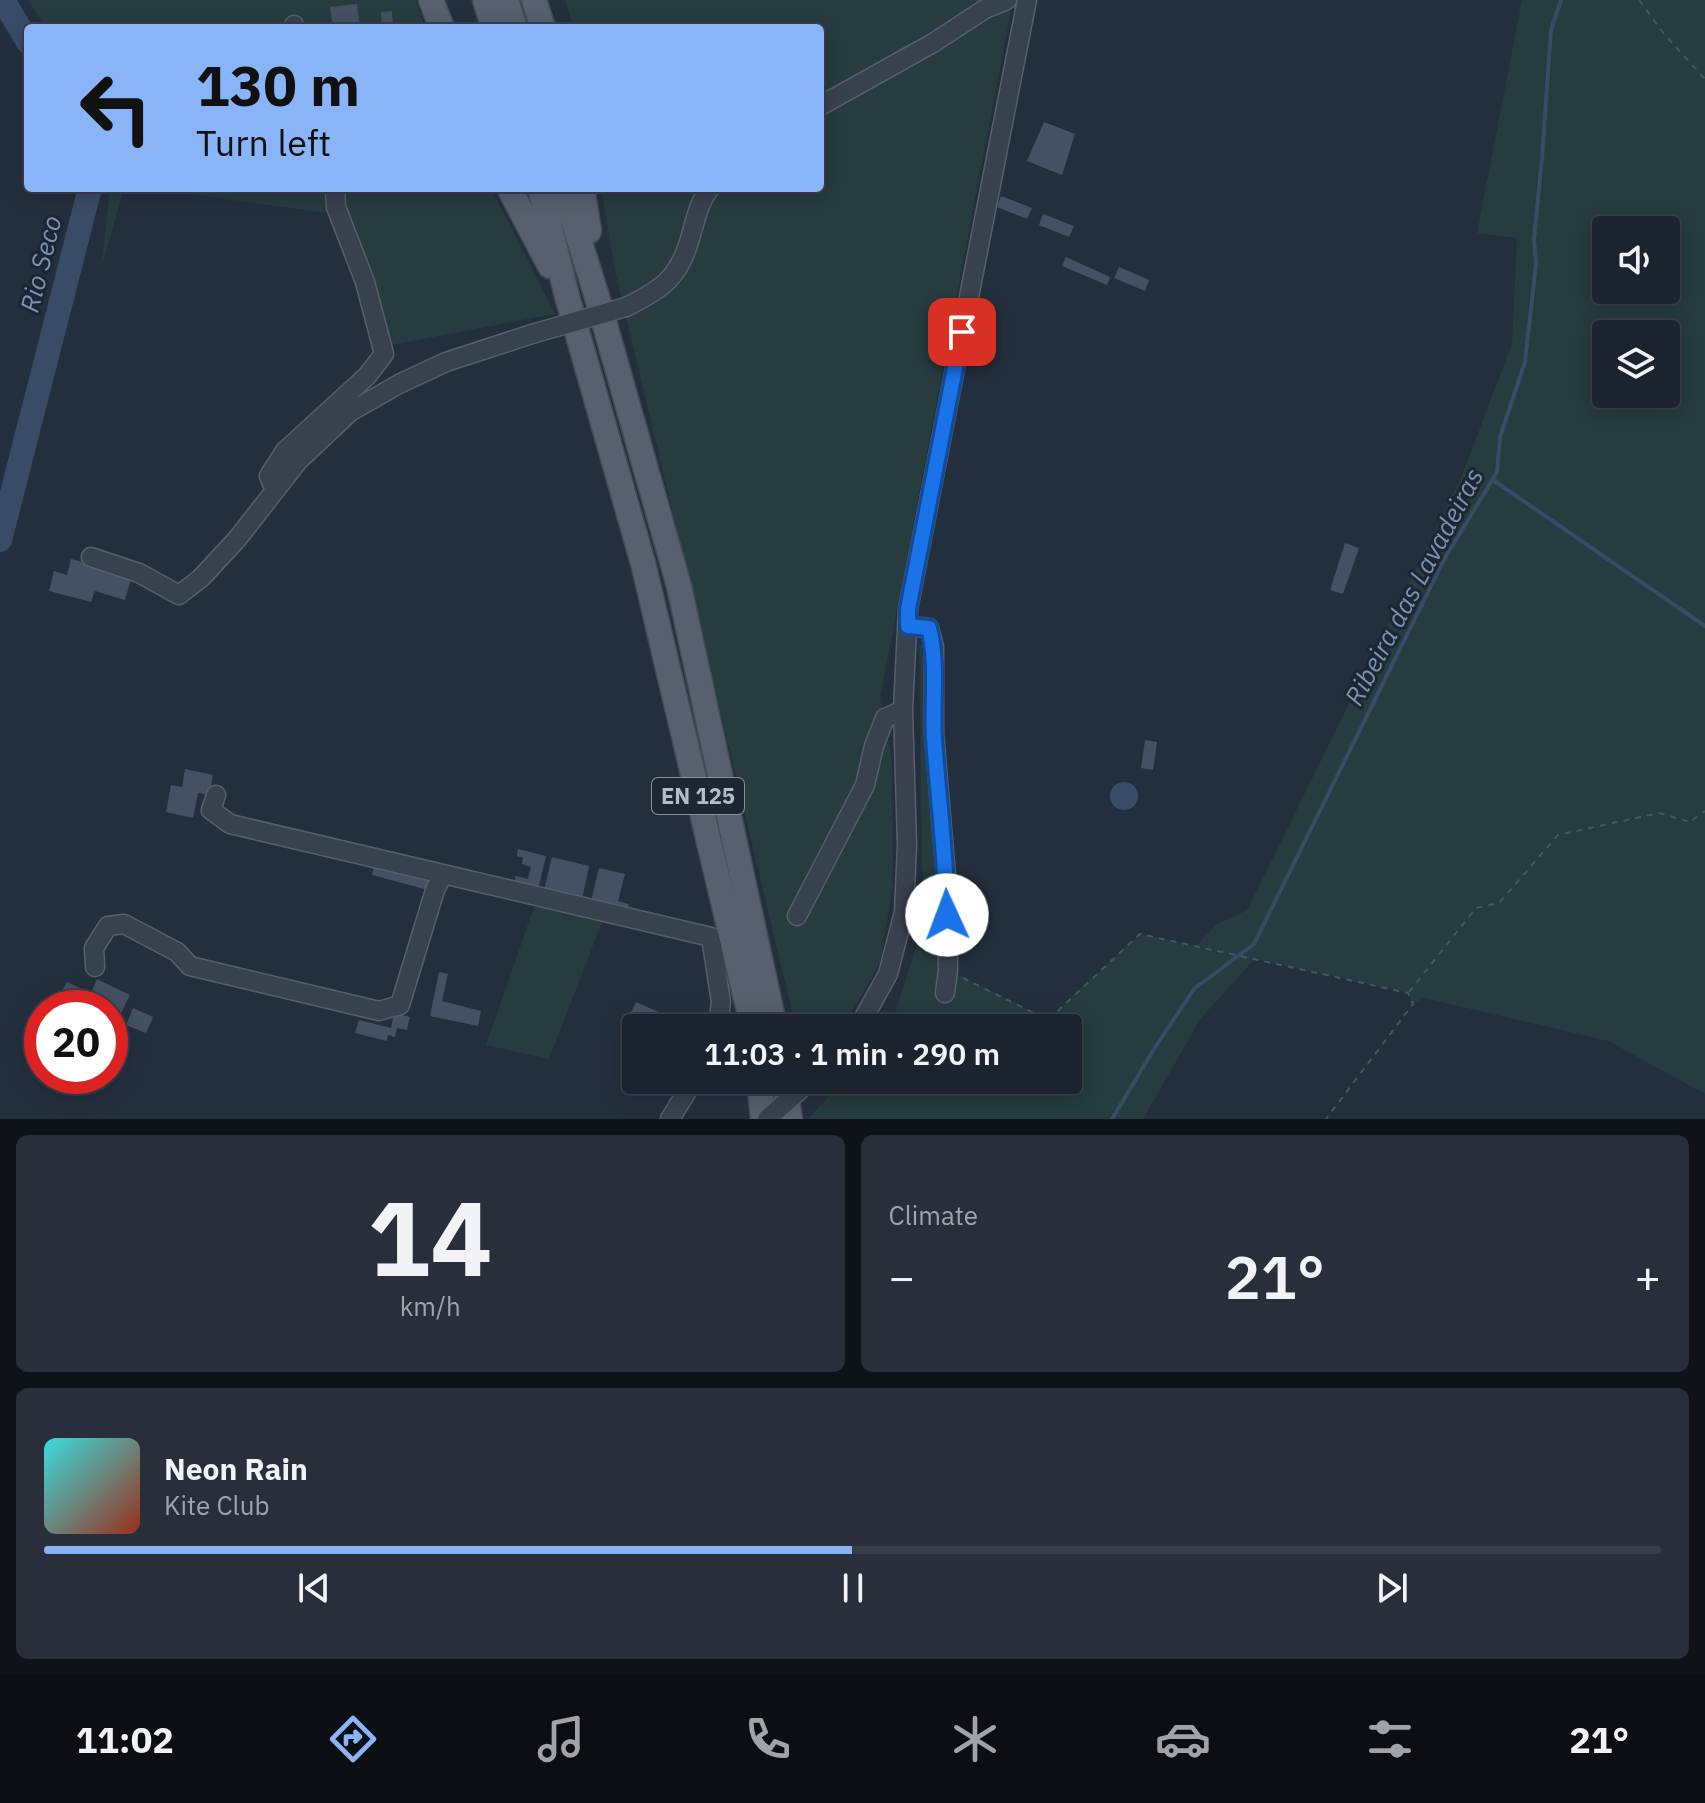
<!DOCTYPE html>
<html lang="en">
<head>
<meta charset="utf-8">
<style>
	:root { --surface:#1b232e; --page:#282f3a; --text:#f1f3f6; --muted:#a0a4aa; --line:#39404a; --accent:#8ab4f8 }
	body { margin:0; font-family:"IBM Plex Sans",sans-serif; background:var(--page); color:var(--text); height:100vh; display:flex; flex-direction:column; font-size:30px; white-space:nowrap }
	* { box-sizing:border-box; margin:0 }
	p { font-size:26px; color:var(--muted) }
	.icon { flex:none; width:44px; height:44px; fill:none; stroke:currentColor; stroke-width:2; stroke-linecap:round; stroke-linejoin:round }
	.map { position:relative; height:1119px; overflow:hidden }
	.sheet { display:flex; flex-direction:column; gap:16px; padding:16px; background:#0f1319; flex:1 }
	.sheet>* { flex:none }
	.hud { position:absolute; left:24px; top:24px; width:800px; height:168px; border-radius:8px; box-shadow:0 4px 20px #0003,0 0 0 2px var(--line); background:#8ab4f8; color:#111; overflow:hidden }
	.fabs { position:absolute; left:1592px; top:216px; display:grid; gap:16px }
	.fabs a { display:grid; place-items:center; width:88px; height:88px; border-radius:8px; background:var(--surface); box-shadow:0 4px 20px #0003,0 0 0 2px var(--line); font-size:40px }
	.speed { position:absolute; left:24px; top:990px; display:flex; gap:16px; font-size:40px; font-weight:700; text-align:center }
	.speed>* { display:grid; place-content:center; width:104px; height:104px; border-radius:50%; background:var(--surface); box-shadow:0 4px 20px #0003,0 0 0 2px var(--line); line-height:1 }
	.speed .limit { border:12px solid #d22; background:#fff; color:#111 }
	.pin { position:absolute; display:grid; place-items:center; width:68px; height:68px; color:#fff; margin:-34px; border-radius:16px; box-shadow:0 4px 12px #0006 }
	.me { position:absolute; width:88px; margin:-44px; rotate:358deg; stroke-linejoin:round; filter:drop-shadow(0 0 6px #0008) }
	.turn { display:flex; align-items:center; gap:28px; height:168px; padding:0 40px; font-size:36px }
	.turn .icon { width:104px; height:104px; stroke-width:2.5 }
	.turn b { display:block; font-size:56px; line-height:68px }
	.big { font-size:60px; font-weight:600; line-height:1.1 }
	.sheet .tile { flex:1; display:flex; flex-direction:column; justify-content:center; gap:12px; min-width:0; padding:0 28px; border-radius:12px; background:var(--page) }
	.sheet .dial { align-items:center; gap:0 }
	.dial b { font-size:104px; line-height:1 }
	.song { display:flex; align-items:center; gap:24px }
	.cover { width:96px; height:96px; border-radius:12px; background:linear-gradient(135deg,hsl(180 70% 55%),hsl(10 70% 35%)) }
	.played { height:8px; border-radius:4px; background:linear-gradient(90deg,var(--accent) 50%,var(--line) 50%) }
	.keys { display:flex; justify-content:space-around; direction:ltr }
	.heat { display:flex; justify-content:space-between; align-items:center; font-size:44px; direction:ltr }
	.sheet .tiles { flex:1; display:grid; gap:16px; grid-template-columns:1fr 1fr }
	.tile:last-child { grid-column:span 2 }
	.trip { position:absolute; left:622px; top:1014px; width:460px; height:80px; border-radius:8px; background:var(--surface); box-shadow:0 4px 20px #0003,0 0 0 2px var(--line); font-weight:600; line-height:80px; text-align:center }
	.tab-bar { display:flex; height:128px; justify-content:space-around; align-items:center; background:#0b0e12; color:var(--muted) }
	.tab-bar .icon { width:56px; height:56px }
	.tab-bar .active { color:var(--accent) }
	.tab-bar b { font-size:36px; color:var(--text) }
	.map>svg:first-child { display:block }
	.green { fill:#263c3f; fill-rule:evenodd }
	.water { fill:#394c67 }
	.lines { fill:none; stroke-linecap:round; stroke-linejoin:round }
	.stream { stroke:#394c67; stroke-width:4 }
	.river { stroke:#394c67; stroke-width:24 }
	.building { fill:#455162 }
	.minor-casing { stroke:#565f6c; stroke-width:21 }
	.major-casing { stroke:#414a57; stroke-width:27 }
	.path { stroke:#44595c; stroke-width:2; stroke-dasharray:6 6; stroke-linecap:butt }
	.minor { stroke:#38414e; stroke-width:18 }
	.major { stroke:#56606e; stroke-width:24 }
	.minor-bridge-casing { stroke:#565f6c; stroke-width:21; stroke-linecap:butt }
	.minor-bridge { stroke:#38414e; stroke-width:18 }
	.route-casing { stroke:#114b97; stroke-width:20 }
	.route { stroke:#1a73e8; stroke-width:14 }
	.labels { text-anchor:middle; stroke-width:6; stroke-linejoin:round; paint-order:stroke }
	.shield { fill:#1d2633; stroke:#878f9c; stroke-width:2 }
	.shield-label { font-size:22px; font-weight:bold; fill:#b4bcc9 }
	.water-label { font-size:26px; font-style:italic; fill:#7c92b1; stroke:#1d2633 }
</style>
</head>
<body>
<div class="map">
<svg width="1705" height="1119" viewBox="0 0 1705 1119">
	<rect width="100%" height="100%" fill="#242f3e"/>
	<path class="green" d="M 28,0 L 415,0 L 426,28 L 46,28 Z
		M 565,0 L 1013,0 L 880,698 L 892,758 L 893,885 L 880,963 L 842,1028 L 796,1028 L 616,275 L 601,188 L 820,188 L 820,28 L 573,28 Z
		M 1522,0 L 1705,0 L 1705,1094 L 1608,1041 L 1424,998 L 1413,1004 L 1408,993 L 1255,959 L 1201,1018 L 1143,1119 L 808,1119 L 844,1080 L 1068,1080 L 1068,1028 L 890,1028 L 923,926 L 919,644 L 934,647 L 949,970 L 1048,1019 L 1140,934 L 1196,946 L 1216,925 L 1247,910 L 1461,478 L 1512,344 L 1517,238 L 1477,233 ZM 1606,230 L 1666,230 L 1666,290 L 1606,290 ZM 1606,334 L 1666,334 L 1666,394 L 1606,394 Z
		M 110,188 L 124,188 L 101,269 Z
		M 144,188 L 491,188 L 555,314 L 380,347 L 327,213 Z
		M 535,904 L 604,917 L 549,1059 L 486,1045 Z"/>
	<path class="water" d="M1110 796a14 14 0 1 1 28 0a14 14 0 1 1-28 0Z"/>
	<g class="lines">
		<path class="stream" d="M 1493,480 L 1705,626
			M 1112,1119 L 1154,1049 L 1194,989 L 1254,944 L 1445,558 L 1497,472 L 1500,437 L 1525,362 L 1536,264 L 1534,239 L 1542,158 L 1551,30 L 1561,0"/>
		<path class="river" d="M 3,0 L 28,42
			M 0,540 L 90,188"/>
	</g>
	<path class="building" d="M 357,4 L 360,28 L 333,28 L 330,7 Z
		M 392,11 L 393,28 L 382,28 L 381,12 Z
		M 1044,122 L 1075,134 L 1062,175 L 1027,161 Z
		M 1001,196 L 1032,208 L 1027,219 L 997,207 Z
		M 1043,214 L 1074,226 L 1069,237 L 1039,225 Z
		M 1066,257 L 1110,277 L 1107,285 L 1062,266 Z
		M 1119,267 L 1149,280 L 1145,291 L 1114,278 Z
		M 1345,543 L 1359,548 L 1343,594 L 1330,590 Z
		M 71,559 L 132,576 L 125,600 L 95,591 L 91,602 L 49,591 L 54,571 L 67,575 Z
		M 1145,740 L 1157,742 L 1153,770 L 1141,768 Z
		M 185,769 L 213,775 L 209,795 L 198,793 L 193,818 L 166,812 L 171,785 L 182,787 Z
		M 518,849 L 546,856 L 538,890 L 514,885 L 516,876 L 528,879 L 531,867 L 522,864 L 523,858 L 517,856 Z
		M 552,857 L 589,866 L 582,899 L 544,890 Z
		M 375,863 L 432,878 L 428,890 L 372,875 Z
		M 599,868 L 625,874 L 618,901 L 629,904 L 627,910 L 591,901 Z
		M 439,972 L 448,974 L 442,1001 L 481,1011 L 478,1026 L 430,1016 Z
		M 97,979 L 130,995 L 118,1019 L 110,1015 L 110,1008 L 96,1008 L 62,991 L 67,982 L 91,993 Z
		M 636,1002 L 695,1028 L 636,1029 L 625,1024 Z
		M 133,1008 L 153,1017 L 146,1033 L 126,1025 Z
		M 394,1013 L 410,1017 L 407,1030 L 397,1028 L 395,1037 L 388,1035 L 387,1041 L 355,1033 L 359,1020 L 391,1028 Z"/>
	<g class="lines">
		<defs>
			<path id="minor" d="M 294,25 L 295,28
				M 820,106 L 933,43 L 985,9 L 1007,0
				M 626,307 C 663,289 680,277 691,235 C 696,218 699,202 710,188
				M 275,490 L 269,476 L 285,451 L 367,376 L 384,354 L 365,282 L 336,207 L 335,188
				M 91,557 L 139,573 L 179,595 L 201,578 L 238,538 L 298,461 L 350,412 L 399,384 L 446,362 L 532,334
				M 908,626 L 929,628 L 934,647 L 934,734 L 947,887 L 948,970 L 945,993
				M 216,795 L 211,810 L 230,824 L 443,874
				M 797,916 L 865,785 L 874,746 L 885,718 L 903,710
				M 95,967 L 94,948 L 108,926 L 124,924 L 177,952 L 190,966 L 379,1011 L 400,1005 L 435,890 L 443,874 L 711,937 L 721,1002 L 718,1028
				M 858,1028 L 888,974 L 904,912 L 907,845 L 903,710 L 908,609 L 1027,0
				M 670,1119 L 694,1080"/>
			<path id="major" d="M 431,0 L 442,28
				M 485,0 L 494,28
				M 506,0 L 515,28
				M 534,0 L 543,28
				M 509,188 L 550,266
				M 540,188 L 568,300 L 643,563 L 753,1028
				M 563,188 L 597,297 L 679,586 L 775,1028
				M 582,188 L 589,231
				M 759,1080 L 763,1119
				M 784,1080 L 790,1119"/>
		</defs>
		<use href="#minor" class="minor-casing"/>
		<use href="#major" class="major-casing"/>
		<path class="path" d="M 1639,0 L 1664,34 L 1705,79
			M 963,978 L 1048,1020 L 1140,934 L 1408,993 L 1413,1004 L 1326,1119
			M 1409,992 L 1476,908 L 1499,903 L 1558,835 L 1659,813 L 1690,822 L 1705,811"/>
		<use href="#minor" class="minor"/>
		<use href="#major" class="major"/>
		<defs>
			<path id="minor-bridge" d="M 532,334 L 626,307
				M 767,1119 L 811,1080"/>
		</defs>
		<use href="#minor-bridge" class="minor-bridge-casing"/>
		<use href="#minor-bridge" class="minor-bridge"/>
	</g>
	<g class="lines">
		<defs>
			<path id="route" d="M 947,915 C 946,856 938,797 934,738 C 932,701 938,664 929,628 L 908,626 L 908,609 L 962,332"/>
		</defs>
		<use href="#route" class="route-casing"/>
		<use href="#route" class="route"/>
	</g>
	<g class="labels">
		<rect class="shield" x="652" y="778" width="92" height="36" rx="6"/>
		<g class="shield-label">
			<text x="698" y="804">EN 125</text>
		</g>
		<g class="water-label">
			<text transform="translate(41 264) rotate(-76)" y="9">Rio Seco</text>
			<text transform="translate(1414 587) rotate(-62)" y="9">Ribeira das Lavadeiras</text>
		</g>
	</g>
</svg>
<div class="fabs">
<a><svg class="icon" aria-label="sound" viewBox="0 0 24 24"><path d="M4 9h4l5-4v14l-5-4H4zM17 9q2 3 0 6"/></svg></a>
<a><svg class="icon" aria-label="layers" viewBox="0 0 24 24"><path d="M12 4l9 5-9 5-9-5zM3 14l9 5 9-5"/></svg></a>
</div>
<div class="speed"><div class="limit">20</div></div>
<div class="pin" style="left:962px;top:332px;background:#d93025"><svg class="icon" aria-label="arrive" viewBox="0 0 24 24"><path d="M6 21V4h12l-3 4 3 4H6"/></svg></div>
<svg class="me" style="left:947px;top:915px" viewBox="-20 -20 40 40"><circle r="19" fill="#fff"/><path d="M0-13L10 11 0 6-10 11z" fill="#1a73e8"/></svg>
<div class="trip">11:03 · 1 min · 290 m</div>
<div class="hud">
<div class="turn"><svg class="icon" aria-label="left" viewBox="0 0 24 24"><path d="M17 20v-9H6M10 6l-5 5 5 5"/></svg><div><b>130 m</b>Turn left</div></div>
</div>
</div>
<section class="sheet">
<div class="tiles">
<div class="tile dial"><b>14</b><p>km/h</p></div>
<div class="tile"><p>Climate</p>
<div class="heat"><a>−</a><b class="big">21°</b><a>+</a></div>
</div>
<div class="tile">
<div class="song"><i class="cover"></i><div><b>Neon Rain</b><p>Kite Club</p></div></div>
<div class="played"></div>
<div class="keys"><svg class="icon" aria-label="previous" viewBox="0 0 24 24"><path d="M18 5L8 12l10 7zM5 5v14"/></svg><svg class="icon" aria-label="pause" viewBox="0 0 24 24"><path d="M8 5v14M16 5v14"/></svg><svg class="icon" aria-label="next" viewBox="0 0 24 24"><path d="M6 5l10 7-10 7zM19 5v14"/></svg></div>
</div>
</div>
</section>
<nav class="tab-bar">
<b>11:02</b>
<svg class="icon active" aria-label="directions" viewBox="0 0 24 24"><path d="M12 3l9 9-9 9-9-9zM9 14v-3h6M13 9l2 2-2 2"/></svg>
<svg class="icon" aria-label="music" viewBox="0 0 24 24"><path d="M9 18V5l10-2v13"/><circle cx="6" cy="18" r="3"/><circle cx="16" cy="16" r="3"/></svg>
<svg class="icon" aria-label="phone" viewBox="0 0 24 24"><path d="M5 4h4l2 5-3 2q2 4 5 5l2-3 5 2v4C11 20 4 13 5 4z"/></svg>
<svg class="icon" aria-label="climate" viewBox="0 0 24 24"><path d="M12 3v18M4 7l16 10M4 17L20 7"/></svg>
<svg class="icon" aria-label="car" viewBox="0 0 24 24"><path d="M5 17H2v-5l4-1 3-4h7l3 4 3 1v5h-3M9 17h6M6 11h13"/><circle cx="7" cy="17" r="2"/><circle cx="17" cy="17" r="2"/></svg>
<svg class="icon" aria-label="filters" viewBox="0 0 24 24"><path d="M4 7h16M4 17h16"/><circle cx="9" cy="7" r="2"/><circle cx="15" cy="17" r="2"/></svg>
<b>21°</b>
</nav>
</body>
</html>
